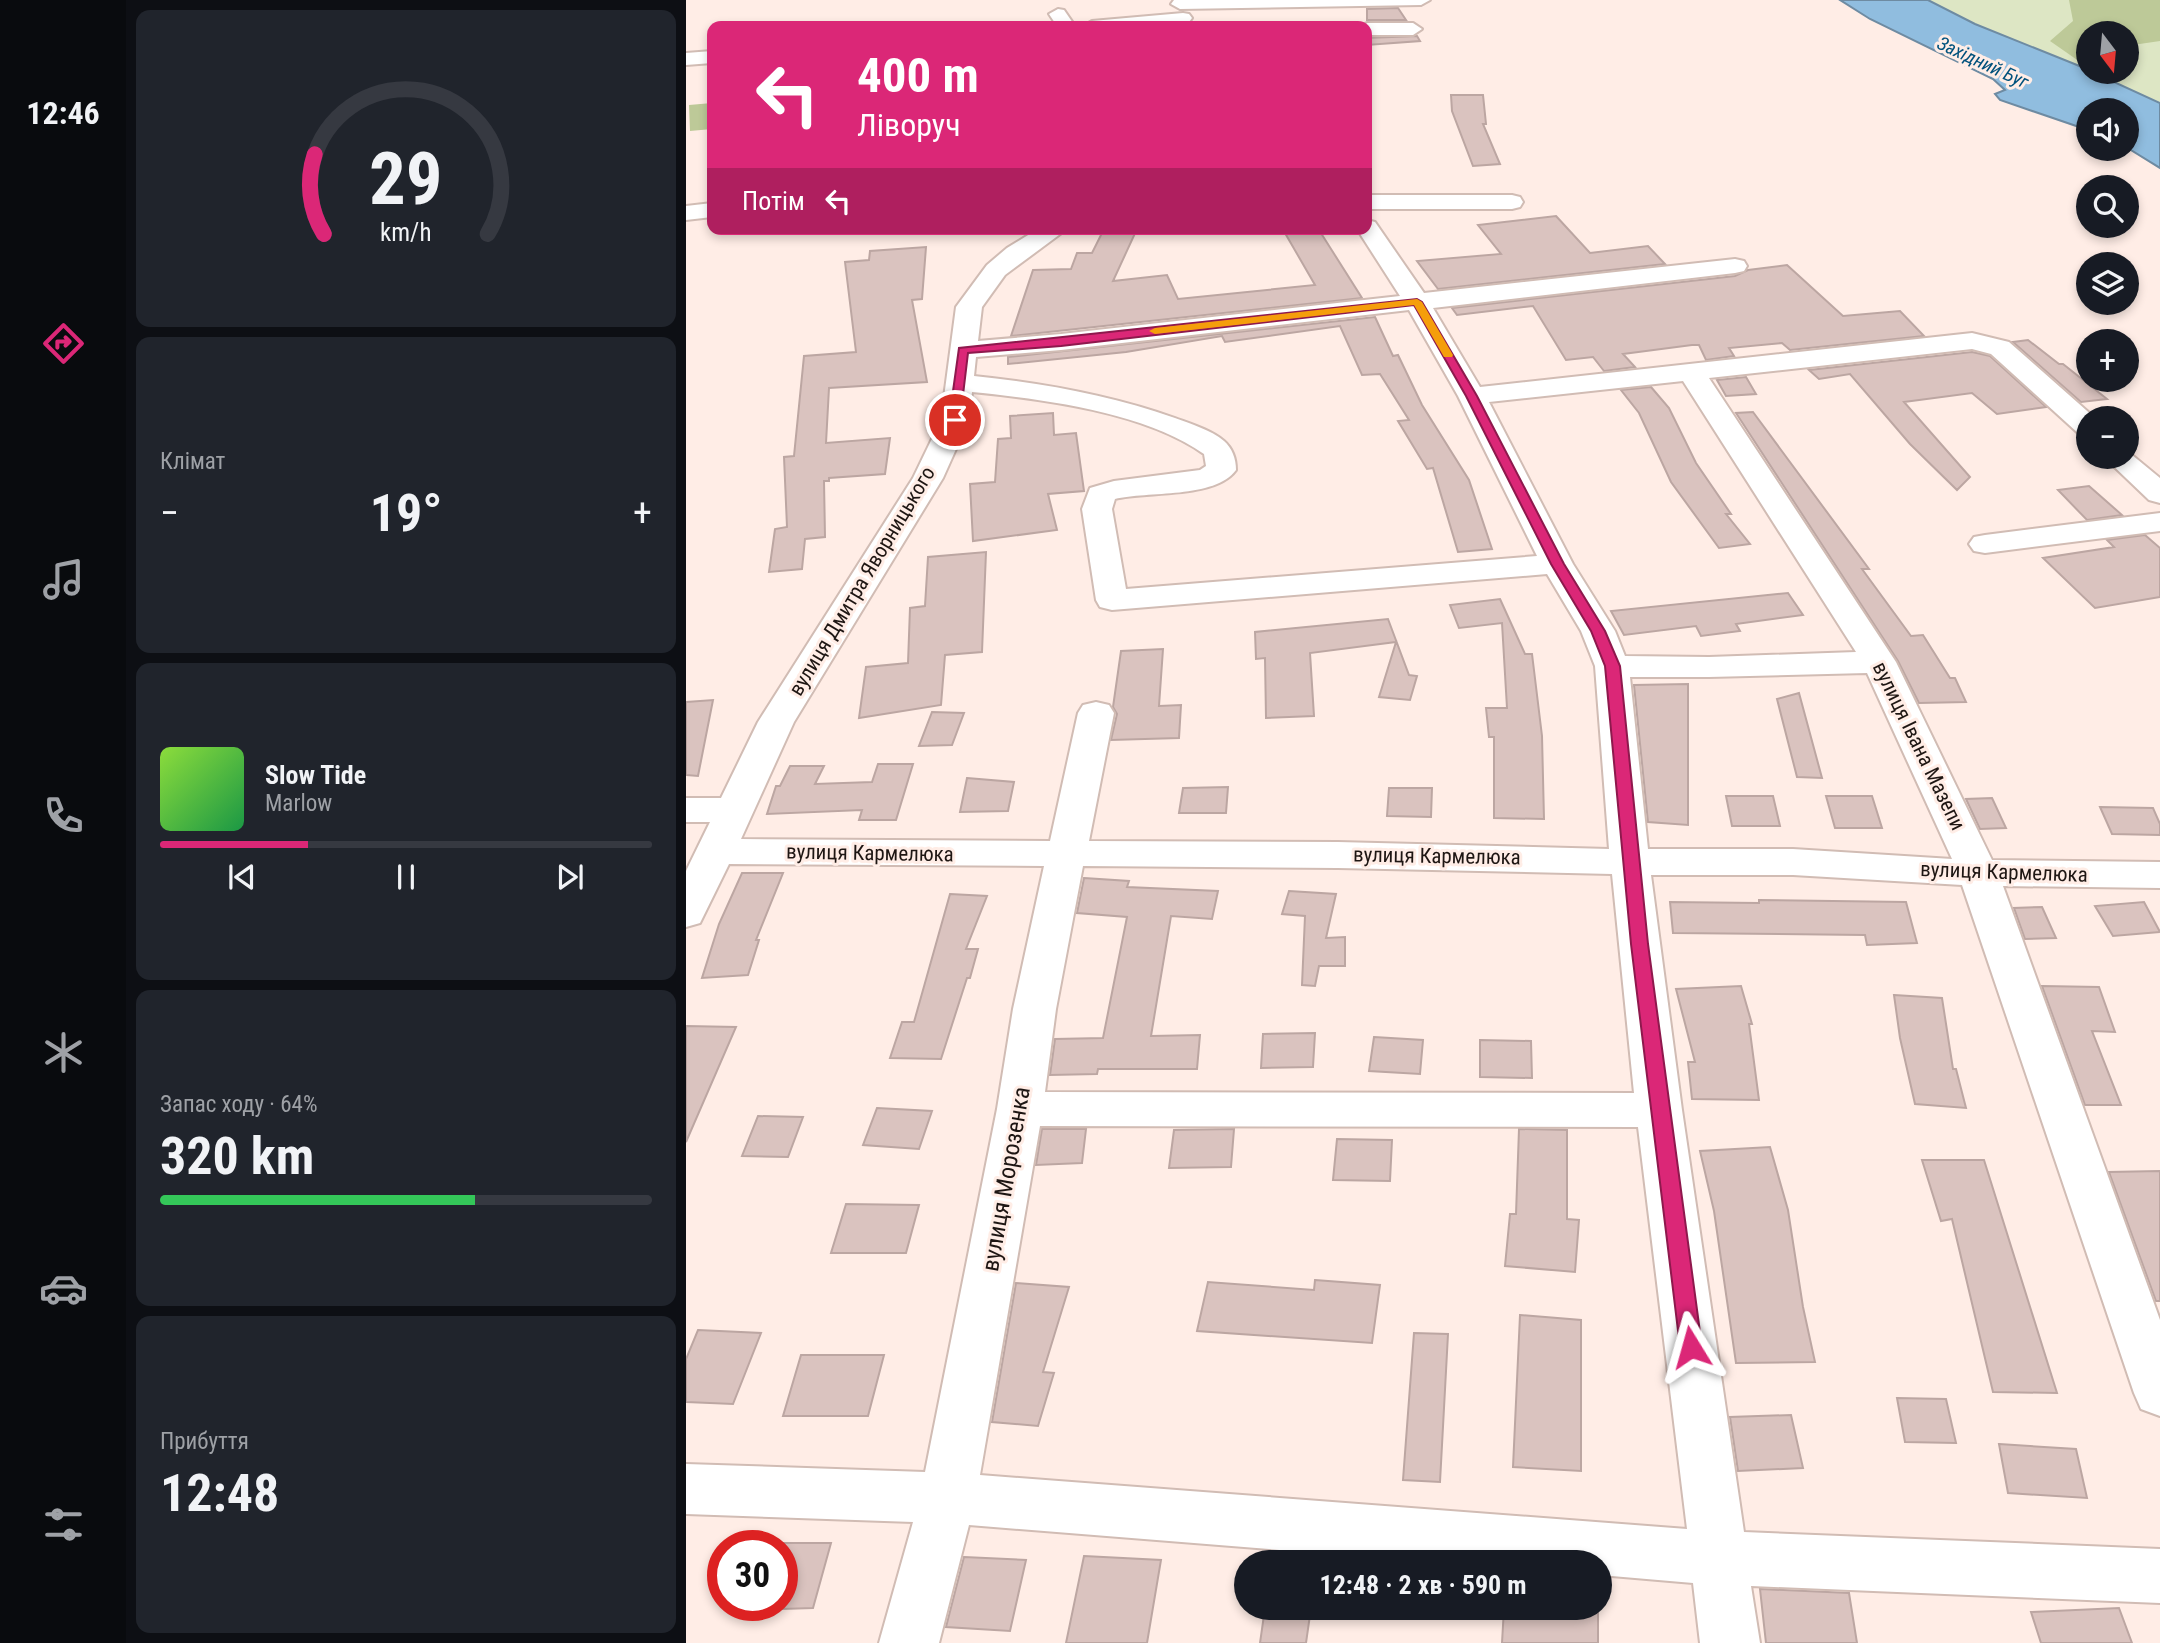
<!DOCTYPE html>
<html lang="uk">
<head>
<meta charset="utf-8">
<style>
	:root { --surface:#171b24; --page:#20242c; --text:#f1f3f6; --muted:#9ea1a6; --line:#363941; --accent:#db2777 }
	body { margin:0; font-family:"Roboto Condensed",sans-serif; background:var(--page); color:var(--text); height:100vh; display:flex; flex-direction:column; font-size:26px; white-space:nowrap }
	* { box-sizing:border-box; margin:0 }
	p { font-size:23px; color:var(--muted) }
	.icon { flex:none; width:38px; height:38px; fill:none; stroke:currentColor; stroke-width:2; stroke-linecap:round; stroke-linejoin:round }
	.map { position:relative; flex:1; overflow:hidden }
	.panel { display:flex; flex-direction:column; gap:10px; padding:10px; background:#0d0f14; width:560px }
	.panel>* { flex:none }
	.guide { position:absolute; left:21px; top:21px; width:665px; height:214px; border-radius:14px; box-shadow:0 4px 10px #0003; background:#db2777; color:#fff; overflow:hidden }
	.needle { width:46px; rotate:164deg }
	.tools { position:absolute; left:1390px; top:21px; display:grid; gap:14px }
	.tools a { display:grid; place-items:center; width:63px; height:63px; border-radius:50%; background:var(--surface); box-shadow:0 4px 10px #0003; font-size:35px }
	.speed { position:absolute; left:21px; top:1530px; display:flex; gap:14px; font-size:35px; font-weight:700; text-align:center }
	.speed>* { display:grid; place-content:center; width:91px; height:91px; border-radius:50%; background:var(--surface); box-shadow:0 4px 10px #0003; line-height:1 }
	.speed .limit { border:10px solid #d22; background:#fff; color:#111 }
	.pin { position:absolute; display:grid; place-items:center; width:60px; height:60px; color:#fff; margin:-30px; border:4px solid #fff; border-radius:50%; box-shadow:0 2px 7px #0007 }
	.me { position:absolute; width:77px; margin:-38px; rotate:352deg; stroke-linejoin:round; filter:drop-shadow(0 0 5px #0008) }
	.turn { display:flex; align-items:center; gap:24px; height:147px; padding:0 35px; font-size:32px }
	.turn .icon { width:91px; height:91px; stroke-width:2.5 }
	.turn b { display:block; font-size:49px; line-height:60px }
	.then { display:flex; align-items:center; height:66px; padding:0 35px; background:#0003; gap:14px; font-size:26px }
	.big { font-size:52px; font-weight:700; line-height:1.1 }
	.panel .card { flex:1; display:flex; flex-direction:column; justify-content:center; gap:10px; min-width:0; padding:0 24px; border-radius:14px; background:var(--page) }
	.panel .dial { align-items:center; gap:0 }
	.dial svg { height:182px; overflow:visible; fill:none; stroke:var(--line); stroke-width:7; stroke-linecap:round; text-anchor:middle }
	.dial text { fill:var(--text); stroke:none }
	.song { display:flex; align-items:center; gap:21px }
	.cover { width:84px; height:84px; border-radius:10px; background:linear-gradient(135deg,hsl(90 70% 55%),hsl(140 70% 35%)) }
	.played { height:7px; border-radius:4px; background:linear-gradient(90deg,var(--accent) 30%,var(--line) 30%) }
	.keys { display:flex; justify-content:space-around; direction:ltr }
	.heat { display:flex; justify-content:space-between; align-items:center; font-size:38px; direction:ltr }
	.charge { height:10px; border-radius:5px; background:linear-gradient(90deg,#34c759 64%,var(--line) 0) }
	.trip { position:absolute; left:548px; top:1550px; width:378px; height:70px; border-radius:35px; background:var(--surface); box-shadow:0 4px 10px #0003; font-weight:700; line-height:70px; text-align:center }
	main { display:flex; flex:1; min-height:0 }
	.dock { display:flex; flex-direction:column; width:126px; justify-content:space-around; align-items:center; background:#090b0e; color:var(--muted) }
	.dock .icon { width:49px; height:49px }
	.dock .current { color:var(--accent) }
	.dock b { font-size:32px; color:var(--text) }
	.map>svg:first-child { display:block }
	.green { fill:#dde6c4; fill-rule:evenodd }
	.forest { fill:#bdc998 }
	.water { fill:#90bddf; stroke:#6e8ba2; stroke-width:2 }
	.building { fill:#dac3bf; stroke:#bca6a2; stroke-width:2 }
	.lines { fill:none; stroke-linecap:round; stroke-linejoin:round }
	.minor-casing { stroke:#d1bcb4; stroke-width:4 }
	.minor { fill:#fff; fill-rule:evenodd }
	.route { fill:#db2777; stroke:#8e194d; stroke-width:2 }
	.slow { fill:#f59e0b }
	.labels { text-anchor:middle; stroke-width:6; stroke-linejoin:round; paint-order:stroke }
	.far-water-label { font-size:19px; font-style:italic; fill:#01517c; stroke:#ffede6 }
	.street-label { font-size:21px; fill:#1e1613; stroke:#ffede6 }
	.near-street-label { font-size:24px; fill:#1e1613; stroke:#ffede6 }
</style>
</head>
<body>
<main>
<nav class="dock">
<b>12:46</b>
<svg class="icon current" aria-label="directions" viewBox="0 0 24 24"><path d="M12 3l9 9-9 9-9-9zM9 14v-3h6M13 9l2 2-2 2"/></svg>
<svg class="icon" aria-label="music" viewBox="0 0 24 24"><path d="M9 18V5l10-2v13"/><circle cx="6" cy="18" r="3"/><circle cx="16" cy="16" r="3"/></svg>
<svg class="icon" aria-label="phone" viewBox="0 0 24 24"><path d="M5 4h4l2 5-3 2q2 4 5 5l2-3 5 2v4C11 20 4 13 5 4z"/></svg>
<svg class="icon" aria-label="climate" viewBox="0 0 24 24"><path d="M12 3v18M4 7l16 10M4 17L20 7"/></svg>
<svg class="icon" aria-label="car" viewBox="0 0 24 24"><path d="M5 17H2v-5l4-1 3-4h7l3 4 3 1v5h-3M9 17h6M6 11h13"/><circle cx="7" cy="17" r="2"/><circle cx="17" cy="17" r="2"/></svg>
<svg class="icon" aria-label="filters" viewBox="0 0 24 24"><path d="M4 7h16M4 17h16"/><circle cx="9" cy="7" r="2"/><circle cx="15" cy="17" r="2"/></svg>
</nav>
<section class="panel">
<div class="card dial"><svg viewBox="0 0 100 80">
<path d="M14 69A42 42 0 1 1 86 69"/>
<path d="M14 69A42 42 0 0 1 10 34" stroke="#db2777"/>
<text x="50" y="56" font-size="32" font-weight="700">29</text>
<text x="50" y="72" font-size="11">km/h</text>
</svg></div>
<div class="card"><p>Клімат</p>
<div class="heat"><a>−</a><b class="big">19°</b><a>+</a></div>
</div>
<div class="card">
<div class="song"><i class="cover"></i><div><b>Slow Tide</b><p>Marlow</p></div></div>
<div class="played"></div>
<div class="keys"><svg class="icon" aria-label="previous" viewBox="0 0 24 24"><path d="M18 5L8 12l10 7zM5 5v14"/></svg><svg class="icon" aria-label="pause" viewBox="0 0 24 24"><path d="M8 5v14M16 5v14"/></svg><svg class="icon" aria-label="next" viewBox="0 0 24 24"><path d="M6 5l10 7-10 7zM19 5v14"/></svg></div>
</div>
<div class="card"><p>Запас ходу · 64%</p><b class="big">320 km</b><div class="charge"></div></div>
<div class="card"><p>Прибуття</p><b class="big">12:48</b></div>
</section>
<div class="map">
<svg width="1474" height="1643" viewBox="0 0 1474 1643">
	<rect width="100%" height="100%" fill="#ffede6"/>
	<path class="green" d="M 1219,0 L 1474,0 L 1474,122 ZM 1402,33 L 1440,33 L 1440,72 L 1402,72 Z"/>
	<path class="forest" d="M 1383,0 L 1474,0 L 1474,41 L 1440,46 L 1440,33 L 1402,33 L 1402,64 L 1397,64 L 1364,41 L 1387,21 Z
		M 26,103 L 26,129 L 4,131 L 3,105 Z"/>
	<path class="water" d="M 1154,0 L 1242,0 L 1289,24 L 1391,65 L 1474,103 L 1474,168 L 1440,147 L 1440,110 L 1402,110 L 1402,130 L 1314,100 L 1309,94 L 1319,90 L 1307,79 L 1184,19 Z"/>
	<path class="building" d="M 712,8 L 720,20 L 681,20 L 681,9 Z
		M 731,36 L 734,41 L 681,45 L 681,38 Z
		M 765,95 L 797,95 L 800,124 L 797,124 L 814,164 L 787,166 L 766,111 Z
		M 870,216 L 904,253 L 962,246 L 979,264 L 752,289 L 731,261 L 815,254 L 792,225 Z
		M 418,229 L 451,229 L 427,281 L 481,275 L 492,299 L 629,285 L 599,233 L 633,230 L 676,298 L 325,336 L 347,270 L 385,269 L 391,253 L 406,253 Z
		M 240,247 L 236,299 L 226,300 L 241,382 L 143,388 L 140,443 L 204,438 L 199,474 L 143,478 L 143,481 L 138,481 L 139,537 L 119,539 L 116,569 L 83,572 L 89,529 L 101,527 L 98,457 L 108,456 L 118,356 L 170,352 L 159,262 L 183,260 L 184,251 Z
		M 1101,265 L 1157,316 L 1214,311 L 1238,336 L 1104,350 L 1096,343 L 1043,348 L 1048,356 L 1020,360 L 1013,345 L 1006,345 L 937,354 L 949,367 L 918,371 L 907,357 L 880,360 L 847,306 L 771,315 L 766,308 L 1049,276 L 1062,270 Z
		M 689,317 L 707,356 L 712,355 L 736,405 L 783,480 L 806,549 L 772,552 L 747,468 L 741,469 L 712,421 L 723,420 L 694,374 L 676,375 L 654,326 L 539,342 L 536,336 L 440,352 L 322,364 L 322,357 Z
		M 1342,340 L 1373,364 L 1377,364 L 1421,399 L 1395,402 L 1327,342 Z
		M 1286,352 L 1304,356 L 1360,407 L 1311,414 L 1286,393 L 1218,402 L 1284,477 L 1271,490 L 1224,444 L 1164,374 L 1133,379 L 1123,370 Z
		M 1060,377 L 1070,394 L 1040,396 L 1031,380 Z
		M 965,387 L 983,408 L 1010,463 L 1045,514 L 1040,514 L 1064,544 L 1033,548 L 985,482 L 953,413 L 935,390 Z
		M 1067,412 L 1183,569 L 1176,569 L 1225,636 L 1237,635 L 1264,678 L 1269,678 L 1280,702 L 1233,703 L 1212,661 L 1050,413 Z
		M 367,413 L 368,435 L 390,433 L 398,491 L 362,494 L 371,530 L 287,541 L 284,484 L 309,482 L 312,439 L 325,438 L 324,416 Z
		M 1403,486 L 1436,515 L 1401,520 L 1372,490 Z
		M 1459,535 L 1474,548 L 1474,597 L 1409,608 L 1357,558 L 1428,547 L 1421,540 Z
		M 300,552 L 296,652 L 259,655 L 255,705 L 173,718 L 180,667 L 222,663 L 224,608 L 239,606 L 242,557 Z
		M 1102,593 L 1117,615 L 1050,624 L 1054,631 L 1015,636 L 1010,626 L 938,635 L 925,611 Z
		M 814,599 L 839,654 L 846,654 L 856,736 L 858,819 L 808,818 L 808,737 L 803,737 L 800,708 L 821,708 L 816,623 L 773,628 L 764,605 Z
		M 702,619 L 723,675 L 731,676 L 724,700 L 693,697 L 710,642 L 624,653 L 628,716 L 580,718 L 579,658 L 570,659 L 569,632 Z
		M 477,649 L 473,706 L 495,705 L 493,738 L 425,740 L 431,714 L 427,707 L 435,651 Z
		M 1002,684 L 1002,825 L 962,822 L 948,685 Z
		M 1113,693 L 1136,778 L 1111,777 L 1091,699 Z
		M 27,700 L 12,776 L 0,775 L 0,702 Z
		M 246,712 L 278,713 L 266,745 L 233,746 Z
		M 192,764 L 227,764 L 210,820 L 173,820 L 176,810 L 81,814 L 90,786 L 94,786 L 104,766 L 138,766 L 129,784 L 186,782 Z
		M 281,778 L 328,782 L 322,811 L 274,812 Z
		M 542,787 L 540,813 L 493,813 L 497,788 Z
		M 703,788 L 746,788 L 745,817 L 701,816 Z
		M 1040,796 L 1087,796 L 1094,826 L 1046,826 Z
		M 1140,796 L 1186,796 L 1196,828 L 1149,828 Z
		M 1306,798 L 1320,828 L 1294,829 L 1280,799 Z
		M 1414,807 L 1467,808 L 1474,824 L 1474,835 L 1426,834 Z
		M 56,873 L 97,873 L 70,940 L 73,940 L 62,975 L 16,978 L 33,924 Z
		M 398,878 L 443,881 L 441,887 L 532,891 L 526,919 L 485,916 L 465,1036 L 514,1035 L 511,1069 L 412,1069 L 411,1074 L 364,1075 L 369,1039 L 417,1038 L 441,917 L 391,913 Z
		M 603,891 L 650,894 L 640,938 L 659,937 L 659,966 L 633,966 L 629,986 L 616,985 L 619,916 L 596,914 Z
		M 264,894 L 301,896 L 280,949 L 292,949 L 284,978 L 281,978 L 255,1059 L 204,1058 L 216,1022 L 228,1022 Z
		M 1073,900 L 1220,902 L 1231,943 L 1181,945 L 1179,935 L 987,933 L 984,902 L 1073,903 Z
		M 1458,902 L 1474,932 L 1427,936 L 1409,906 Z
		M 1356,907 L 1370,938 L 1339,939 L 1328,908 Z
		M 1055,986 L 1066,1024 L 1063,1024 L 1073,1100 L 1006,1099 L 1002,1062 L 1009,1062 L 990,989 Z
		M 1356,986 L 1413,987 L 1429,1032 L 1406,1031 L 1435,1105 L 1399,1105 Z
		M 1208,995 L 1256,998 L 1267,1069 L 1270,1069 L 1280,1108 L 1229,1104 L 1214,1038 Z
		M 0,1026 L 50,1027 L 0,1142 Z
		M 629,1033 L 627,1067 L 575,1068 L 577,1034 Z
		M 688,1037 L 737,1040 L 734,1074 L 683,1071 Z
		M 794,1040 L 845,1041 L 846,1078 L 794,1077 Z
		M 191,1108 L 246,1111 L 233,1149 L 177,1145 Z
		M 72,1116 L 117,1117 L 102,1157 L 56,1156 Z
		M 356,1129 L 400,1129 L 396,1163 L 350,1165 Z
		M 548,1129 L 545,1167 L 483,1168 L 488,1130 Z
		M 833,1129 L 881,1130 L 881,1219 L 893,1220 L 889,1272 L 819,1266 L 824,1214 L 830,1214 Z
		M 651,1139 L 706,1140 L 704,1181 L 647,1180 Z
		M 1084,1147 L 1102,1210 L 1117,1307 L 1129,1362 L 1050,1363 L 1028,1211 L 1014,1151 Z
		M 1236,1160 L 1298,1160 L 1371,1393 L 1307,1392 L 1266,1219 L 1255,1221 Z
		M 1474,1171 L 1474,1301 L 1470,1301 L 1423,1172 Z
		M 160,1204 L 233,1205 L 220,1253 L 145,1253 Z
		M 629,1280 L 694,1285 L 686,1343 L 511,1331 L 522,1282 L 628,1290 Z
		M 330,1283 L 383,1287 L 357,1372 L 368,1373 L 352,1426 L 306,1422 Z
		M 834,1315 L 895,1320 L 895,1471 L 827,1467 Z
		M 12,1330 L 75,1333 L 47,1404 L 0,1402 L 0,1359 Z
		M 728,1333 L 762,1334 L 754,1482 L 717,1480 Z
		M 115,1355 L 198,1355 L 182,1416 L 97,1416 Z
		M 1211,1398 L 1260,1399 L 1270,1443 L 1219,1442 Z
		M 1105,1415 L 1117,1468 L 1052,1471 L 1044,1417 Z
		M 1313,1444 L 1390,1449 L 1401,1498 L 1322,1493 Z
		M 96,1543 L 145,1543 L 127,1608 L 96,1609 Z
		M 398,1556 L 475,1560 L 461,1643 L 380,1643 Z
		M 278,1557 L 340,1560 L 324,1631 L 260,1627 Z
		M 1074,1589 L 1163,1593 L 1171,1643 L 1080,1643 Z
		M 579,1608 L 625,1608 L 620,1643 L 574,1643 Z
		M 818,1608 L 912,1608 L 912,1643 L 816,1643 Z
		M 1433,1608 L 1446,1643 L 1355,1643 L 1345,1612 Z"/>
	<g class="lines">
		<defs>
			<path id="minor" d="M 488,0 L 744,0 L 735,5 L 494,9 L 485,4 Z
				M 372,9 L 378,10 L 389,26 L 371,26 L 363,14 Z
				M 497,13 L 503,14 L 506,18 L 503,22 L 465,26 L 397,26 L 406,21 Z
				M 681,23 L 727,23 L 736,29 L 727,35 L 681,35 L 681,26 L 674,26 Z
				M 26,51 L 26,63 L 0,65 L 0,53 Z
				M 681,195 L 826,195 L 834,197 L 837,202 L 834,207 L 826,209 L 681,209 Z
				M 26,203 L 26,217 L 0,220 L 0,206 Z
				M 681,220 L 689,222 L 738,293 L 1049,259 L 1058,261 L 1061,266 L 1058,271 L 1049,273 L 747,308 L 794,387 L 1286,333 L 1323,342 L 1409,418 L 1402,418 L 1402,435 L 1392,433 L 1305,354 L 1286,349 L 1023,378 L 1210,662 L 1306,860 L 1474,862 L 1474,888 L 1317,886 L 1474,1320 L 1474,1416 L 1455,1409 L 1448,1393 L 1276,885 L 1107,875 L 965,875 L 996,1110 L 1058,1532 L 1474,1549 L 1474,1603 L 1065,1586 L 1074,1643 L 1014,1643 L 1007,1583 L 914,1575 L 914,1563 L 757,1563 L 283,1525 L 253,1643 L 193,1643 L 227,1522 L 0,1514 L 0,1464 L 239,1472 L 311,1109 L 327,1009 L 358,866 L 43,864 L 14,923 L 0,927 L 0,871 L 24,822 L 0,822 L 0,798 L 35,798 L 72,722 L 227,478 L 255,420 L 270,307 L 301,265 L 321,248 L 352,229 L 381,229 L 319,275 L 296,307 L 292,341 L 375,334 L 714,296 L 671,229 L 681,229 ZM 723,310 L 772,396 L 851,556 L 440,589 L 426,509 L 429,499 C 461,491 529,499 550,470 C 550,459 546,448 538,441 C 525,430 505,424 489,418 C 424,395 357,383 288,376 L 290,357 L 375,350 ZM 997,381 L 1170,652 L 1023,657 L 939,656 L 929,631 L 887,564 L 803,402 ZM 286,392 C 357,399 459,412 518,454 L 520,466 L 514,470 L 428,481 L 404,488 L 396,509 L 410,600 L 414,607 L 426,610 L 861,574 L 895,631 L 909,666 L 923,849 L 652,842 L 403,841 L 428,713 L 423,705 L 410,702 L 397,705 L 392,713 L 364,841 L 55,839 L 108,722 L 257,478 L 283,420 ZM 1181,673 L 1266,859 L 1107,849 L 962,849 L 944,677 L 1023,677 ZM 397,866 L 652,868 L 926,874 L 948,1093 L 359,1092 L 370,1009 ZM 354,1126 L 952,1127 L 1001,1529 L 294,1475 Z
				M 1440,450 L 1474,478 L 1474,503 L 1463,500 L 1418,457 L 1440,457 Z
				M 1474,513 L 1474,531 L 1299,553 L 1288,551 L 1283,544 L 1288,537 L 1299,535 Z"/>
		</defs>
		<use href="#minor" class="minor-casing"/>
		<use href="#minor" class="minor"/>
	</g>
	<path class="route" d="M 731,299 L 736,302 L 791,396 L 878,564 L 919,631 L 934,666 L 962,944 L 1016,1347 L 1012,1354 L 1005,1356 L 997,1354 L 994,1347 L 945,944 L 919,666 L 905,631 L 865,564 L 780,396 L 728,305 L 375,346 L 282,353 L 274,420 L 269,424 L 263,420 L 273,348 Z"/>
	<path class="slow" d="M 731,299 L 736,302 L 767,355 L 766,357 L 758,357 L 728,305 L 469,334 L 463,331 L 469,328 Z"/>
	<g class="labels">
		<g class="far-water-label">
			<text transform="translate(1297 62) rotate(25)" y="7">Західний Буг</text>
		</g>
		<g class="street-label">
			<text transform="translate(176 581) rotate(-59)" y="7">вулиця Дмитра Яворницького</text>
			<text transform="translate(1233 746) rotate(64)" y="7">вулиця Івана Мазепи</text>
			<text transform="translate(184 853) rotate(1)" y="7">вулиця Кармелюка</text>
			<text transform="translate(751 856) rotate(1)" y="7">вулиця Кармелюка</text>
			<text transform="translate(1318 872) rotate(2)" y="7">вулиця Кармелюка</text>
		</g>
		<g class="near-street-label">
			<text transform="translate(320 1179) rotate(-80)" y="8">вулиця Морозенка</text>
		</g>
	</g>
</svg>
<div class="tools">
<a><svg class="needle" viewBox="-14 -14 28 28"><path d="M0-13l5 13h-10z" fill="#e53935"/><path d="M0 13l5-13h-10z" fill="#9ea1a6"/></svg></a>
<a><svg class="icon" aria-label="sound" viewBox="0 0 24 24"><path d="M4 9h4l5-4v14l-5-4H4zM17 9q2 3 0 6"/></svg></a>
<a><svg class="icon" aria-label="search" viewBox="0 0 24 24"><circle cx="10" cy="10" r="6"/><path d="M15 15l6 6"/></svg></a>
<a><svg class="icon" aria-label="layers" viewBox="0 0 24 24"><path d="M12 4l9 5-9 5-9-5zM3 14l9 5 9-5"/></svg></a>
<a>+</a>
<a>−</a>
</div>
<div class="speed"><div class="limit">30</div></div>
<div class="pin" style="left:269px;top:420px;background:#d93025"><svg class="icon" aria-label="arrive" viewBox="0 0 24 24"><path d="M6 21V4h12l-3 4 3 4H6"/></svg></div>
<svg class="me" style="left:1005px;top:1347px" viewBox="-20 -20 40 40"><path d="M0-17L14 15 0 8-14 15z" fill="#db2777" stroke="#fff" stroke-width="4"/></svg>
<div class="trip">12:48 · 2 хв · 590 m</div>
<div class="guide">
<div class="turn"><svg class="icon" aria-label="left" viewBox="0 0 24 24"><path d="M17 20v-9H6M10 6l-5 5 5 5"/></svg><div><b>400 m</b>Ліворуч</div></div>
<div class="then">Потім<svg class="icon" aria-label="left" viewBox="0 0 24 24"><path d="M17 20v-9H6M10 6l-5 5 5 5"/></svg></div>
</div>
</div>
</main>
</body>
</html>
